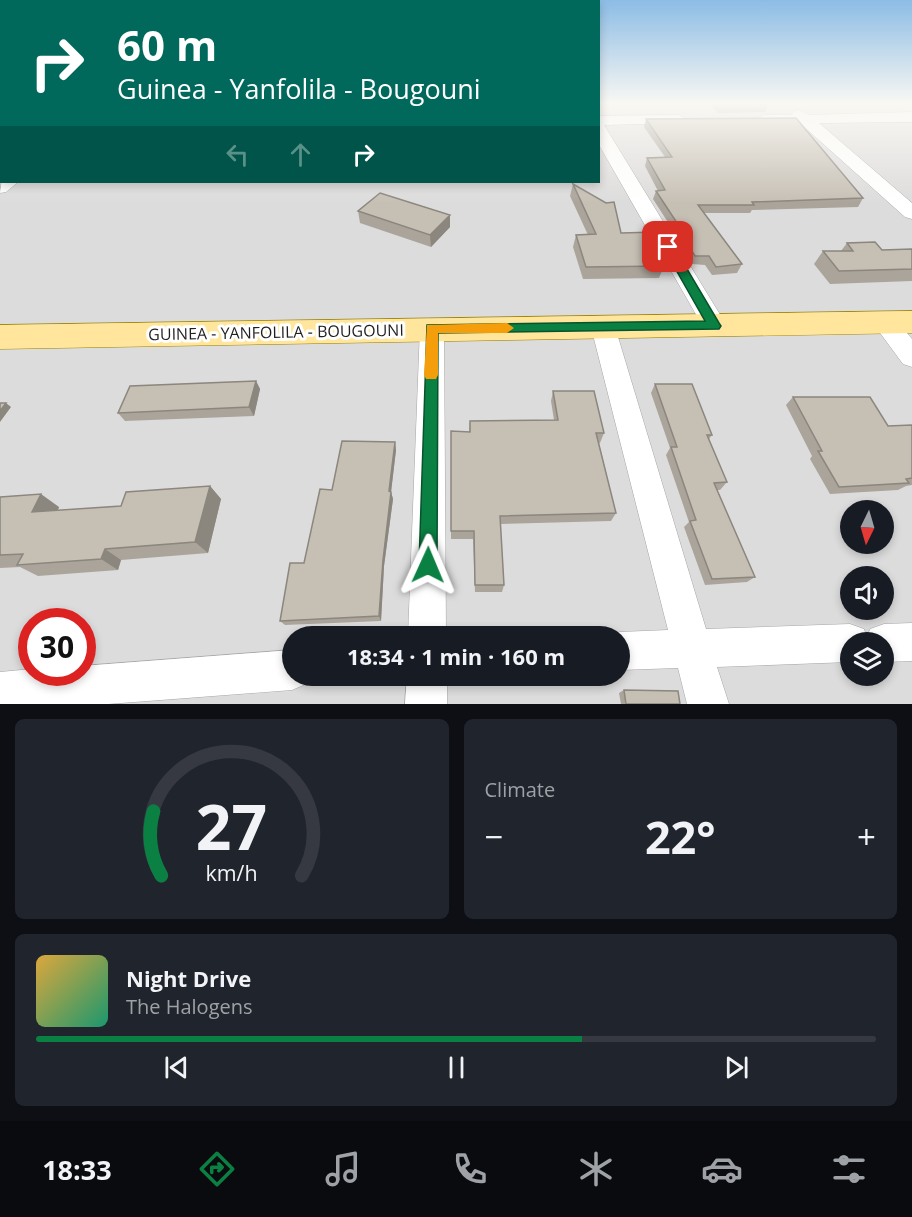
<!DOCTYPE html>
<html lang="en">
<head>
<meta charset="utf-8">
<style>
	:root { --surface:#171b24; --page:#20242c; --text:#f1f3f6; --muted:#9ea1a6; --line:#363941; --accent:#0b8043 }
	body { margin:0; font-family:"Open Sans",sans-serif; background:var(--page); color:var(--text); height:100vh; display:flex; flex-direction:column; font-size:22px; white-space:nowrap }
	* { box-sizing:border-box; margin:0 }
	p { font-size:20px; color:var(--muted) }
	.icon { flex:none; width:33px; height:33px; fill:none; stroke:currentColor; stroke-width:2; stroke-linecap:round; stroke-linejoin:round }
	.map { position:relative; height:704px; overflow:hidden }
	.side { display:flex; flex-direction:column; gap:15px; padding:15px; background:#0d0f14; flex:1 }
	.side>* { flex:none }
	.guide { position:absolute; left:0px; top:0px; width:600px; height:183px; box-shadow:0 3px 9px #0003; background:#00695c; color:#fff; overflow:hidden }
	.needle { width:39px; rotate:185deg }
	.fabs { position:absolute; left:840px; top:500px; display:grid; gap:12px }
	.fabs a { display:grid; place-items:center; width:54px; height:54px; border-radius:50%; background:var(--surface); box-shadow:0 3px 9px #0003; font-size:30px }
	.speed { position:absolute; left:18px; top:608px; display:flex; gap:12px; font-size:30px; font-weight:700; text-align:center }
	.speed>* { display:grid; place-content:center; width:78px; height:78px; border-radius:50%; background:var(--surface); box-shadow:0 3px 9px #0003; line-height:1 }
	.speed .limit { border:9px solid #d22; background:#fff; color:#111 }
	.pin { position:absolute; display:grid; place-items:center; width:51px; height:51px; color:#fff; margin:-26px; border-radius:12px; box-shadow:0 3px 9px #0006 }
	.me { position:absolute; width:66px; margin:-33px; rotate:1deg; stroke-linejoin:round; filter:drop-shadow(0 0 4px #0008) }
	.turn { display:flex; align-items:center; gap:21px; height:126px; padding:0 18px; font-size:27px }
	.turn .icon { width:78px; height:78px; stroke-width:2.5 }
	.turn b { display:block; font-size:42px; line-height:51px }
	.lanes { display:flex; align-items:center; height:57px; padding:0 18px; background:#0003; justify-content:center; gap:30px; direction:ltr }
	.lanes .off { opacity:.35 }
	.big { font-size:45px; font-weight:700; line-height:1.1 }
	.side .widget { flex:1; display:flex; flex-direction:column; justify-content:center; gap:9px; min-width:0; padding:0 21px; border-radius:9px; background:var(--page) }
	.side .dial { align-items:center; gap:0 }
	.dial svg { height:156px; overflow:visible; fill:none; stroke:var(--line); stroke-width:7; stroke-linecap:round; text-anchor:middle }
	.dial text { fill:var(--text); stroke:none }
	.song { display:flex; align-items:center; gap:18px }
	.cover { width:72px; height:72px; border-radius:9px; background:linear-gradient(135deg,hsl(40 70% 55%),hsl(160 70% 35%)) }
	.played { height:6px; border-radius:3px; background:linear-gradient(90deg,var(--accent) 65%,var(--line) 65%) }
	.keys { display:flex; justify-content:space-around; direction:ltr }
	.heat { display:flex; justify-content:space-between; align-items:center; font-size:33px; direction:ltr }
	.side .tiles { flex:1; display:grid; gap:15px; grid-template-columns:1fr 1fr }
	.widget:last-child { grid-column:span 2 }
	.trip { position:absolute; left:282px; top:626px; width:348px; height:60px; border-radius:30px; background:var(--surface); box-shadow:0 3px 9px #0003; font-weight:700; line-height:60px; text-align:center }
	.tab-bar { display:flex; height:96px; justify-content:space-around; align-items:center; background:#090b0e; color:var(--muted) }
	.tab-bar .icon { width:42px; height:42px }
	.tab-bar .selected { color:var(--accent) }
	.tab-bar b { font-size:27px; color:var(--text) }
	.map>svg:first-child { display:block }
	.residential { fill:#dddcdc; fill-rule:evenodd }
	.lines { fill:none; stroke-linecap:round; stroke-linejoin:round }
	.minor-casing { stroke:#a6a6a6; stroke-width:1 }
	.primary-casing { stroke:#9b8300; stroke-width:1 }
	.minor { fill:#fff; fill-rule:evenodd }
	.primary { fill:#ffe69c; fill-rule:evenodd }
	.wall { fill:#aaa49b }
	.shaded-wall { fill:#8b867e }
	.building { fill:#c6bfb4; stroke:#8b867e; stroke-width:1.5 }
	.route { fill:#0b8043; stroke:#07532c; stroke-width:1.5 }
	.slow { fill:#f59e0b }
	.labels { text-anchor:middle; stroke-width:6; stroke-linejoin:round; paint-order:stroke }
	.street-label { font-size:16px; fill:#1f1f1f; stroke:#fff }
</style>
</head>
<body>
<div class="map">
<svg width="912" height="704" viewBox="0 0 912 704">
	<rect width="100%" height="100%" fill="#f1efe5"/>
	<path class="residential" d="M 0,104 L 2,182 L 598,182 L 599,104 L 912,104 L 912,704 L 0,704 ZM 850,510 L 884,510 L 884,543 L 850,543 ZM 850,576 L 884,576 L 884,609 L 850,609 ZM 32,621 L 82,621 L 82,672 L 32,672 ZM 292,636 L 620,636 L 620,675 L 292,675 ZM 850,642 L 884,642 L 884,675 L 850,675 Z"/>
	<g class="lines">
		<defs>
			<path id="minor" d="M 799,110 L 809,115 L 912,112 L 912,122 L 819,123 L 912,203 L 912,219 L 905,217 L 801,124 L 764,125 L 756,120 L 764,115 L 792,115 L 794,111 Z
				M 679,115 L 687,120 L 684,123 L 604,125 L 727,326 L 724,332 L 715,335 L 706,332 L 598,143 L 598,116 Z
				M 2,179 L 2,182 L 18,182 L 6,192 L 0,193 Z
				M 884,313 L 893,316 L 912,339 L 912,367 L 903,364 L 872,322 L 875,316 Z
				M 603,318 L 612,321 L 615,327 L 706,629 L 850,624 L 864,629 L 867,638 L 870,629 L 884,624 L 912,623 L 912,661 L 884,662 L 884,642 L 850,642 L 850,662 L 717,667 L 729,704 L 687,704 L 678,668 L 620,670 L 620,636 L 609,636 L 620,632 L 668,630 L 591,327 L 594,321 Z
				M 432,319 L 441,322 L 444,328 L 446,636 L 408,636 L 420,328 L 423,322 Z
				M 292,650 L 292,675 L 310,675 L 306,684 L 292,690 L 108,704 L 0,704 L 0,672 L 32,669 L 32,672 L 82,672 L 82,666 Z
				M 407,675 L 447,675 L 447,704 L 405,704 Z"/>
			<path id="primary" d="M 912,311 L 912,333 L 0,349 L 0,325 Z"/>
		</defs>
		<use href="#minor" class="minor-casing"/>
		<use href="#primary" class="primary-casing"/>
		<use href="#minor" class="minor"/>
		<use href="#primary" class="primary"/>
	</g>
	<path class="wall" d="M 710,104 L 768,104 L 765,112 L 718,113 Z
		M 646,119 L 863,198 L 858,207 L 752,210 L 750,213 L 704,213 L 742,264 L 737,273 L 712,275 L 705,265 L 692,264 L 679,243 L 680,241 L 653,199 L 656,191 L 658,191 L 645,166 L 647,158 L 665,157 L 644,127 Z
		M 573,184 L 621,233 L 668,251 L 664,262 L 662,262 L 664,266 L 659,278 L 583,279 L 573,247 L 576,235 L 588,235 L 570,196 Z
		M 358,211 L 450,227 L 431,247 L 360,223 Z
		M 847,243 L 882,250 L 912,249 L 912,281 L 830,284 L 814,264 L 823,251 L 841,251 Z
		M 256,381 L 260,389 L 254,416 L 125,421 L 118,413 Z
		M 655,384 L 712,435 L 709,439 L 727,482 L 720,490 L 717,490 L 755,577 L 747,582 L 705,585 L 684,527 L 689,522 L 666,455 L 670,448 L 651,393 Z
		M 553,391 L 604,433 L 600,443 L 599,443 L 616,513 L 611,521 L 500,524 L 504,585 L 502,592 L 475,592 L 473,539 L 451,539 L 451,431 L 469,432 L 470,421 L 554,420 L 551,401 Z
		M 793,397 L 888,426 L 912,425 L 912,485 L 906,486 L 898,490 L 830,494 L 810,459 L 812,456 L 786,405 Z
		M 395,442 L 396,450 L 391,492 L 393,499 L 384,566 L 381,621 L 285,625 L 280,621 L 304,563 Z
		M 210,486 L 221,499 L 208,553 L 121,560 L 118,570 L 38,576 L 20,567 L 0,568 L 0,497 L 59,507 L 58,511 L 121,506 Z
		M 624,690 L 680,704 L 621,704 L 619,693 Z"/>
	<path class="shaded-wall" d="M 450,215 L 450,227 L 431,247 L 430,235 Z
		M 256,381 L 260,389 L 254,416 L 249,407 Z
		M 6,403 L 11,407 L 0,422 L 0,411 Z
		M 395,442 L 396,450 L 391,492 L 393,499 L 384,566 L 381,621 L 379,616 L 383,560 L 389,491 Z
		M 210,486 L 221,499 L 208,553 L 195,542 Z
		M 41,494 L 59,507 L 51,525 L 32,512 Z
		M 105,549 L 121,560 L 118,570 L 101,559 Z"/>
	<path class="building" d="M 720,104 L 768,104 L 721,105 Z
		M 796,118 L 863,198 L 752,202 L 754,205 L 698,205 L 742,264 L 716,267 L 709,256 L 695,256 L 682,235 L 685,235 L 656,191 L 665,190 L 647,158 L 672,157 L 646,119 Z
		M 573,184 L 606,203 L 614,202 L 621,233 L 657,232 L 668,251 L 655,250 L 664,266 L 586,267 L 576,235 L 596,234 Z
		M 380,193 L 450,215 L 430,235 L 358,211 Z
		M 875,242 L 882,250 L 912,249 L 912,269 L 839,271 L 823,251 L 853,251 L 847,243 Z
		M 256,381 L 249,407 L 118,413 L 130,386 Z
		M 655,384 L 692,384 L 712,435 L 707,435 L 727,482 L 714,483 L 755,577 L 712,579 L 690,521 L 696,520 L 671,447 L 677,447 Z
		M 553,391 L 594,391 L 604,433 L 596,433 L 616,513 L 500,516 L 504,585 L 475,585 L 474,531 L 451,531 L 451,431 L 470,432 L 470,421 L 558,420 Z
		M 793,397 L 870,397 L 888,426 L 912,425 L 912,478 L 906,479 L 909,483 L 839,487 L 818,451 L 822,451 Z
		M 0,403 L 6,403 L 0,411 Z
		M 342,441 L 395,442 L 389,491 L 391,492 L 383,560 L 379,616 L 280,621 L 290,563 L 304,563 L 320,489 L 332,490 Z
		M 210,486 L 195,542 L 105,549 L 101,559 L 17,565 L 23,554 L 0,555 L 0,497 L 41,494 L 32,512 L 121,506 L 126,492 Z
		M 624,690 L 678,691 L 680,704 L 626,704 Z"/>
	<linearGradient id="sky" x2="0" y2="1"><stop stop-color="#8cbce5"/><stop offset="0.51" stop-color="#f9f8f3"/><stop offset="1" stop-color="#f9f8f3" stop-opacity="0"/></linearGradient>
	<rect width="912" height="203" fill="url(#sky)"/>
	<path class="route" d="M 668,243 L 674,247 L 719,323 L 721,326 L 719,329 L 438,333 L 437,565 L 435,572 L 428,574 L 421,572 L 419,565 L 427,325 L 705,321 L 663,247 Z"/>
	<path class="slow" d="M 507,323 L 514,328 L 507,333 L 438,333 L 438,375 L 436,379 L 426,379 L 424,375 L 427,325 Z"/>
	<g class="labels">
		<g class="street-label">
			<text transform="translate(276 332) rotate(-1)" y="6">GUINEA - YANFOLILA - BOUGOUNI</text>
		</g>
	</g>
</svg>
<div class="fabs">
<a><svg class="needle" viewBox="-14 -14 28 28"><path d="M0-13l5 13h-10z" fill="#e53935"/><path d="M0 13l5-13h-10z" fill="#9ea1a6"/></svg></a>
<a><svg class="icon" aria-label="sound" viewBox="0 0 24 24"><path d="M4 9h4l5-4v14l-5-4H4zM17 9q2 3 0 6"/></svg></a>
<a><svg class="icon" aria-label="layers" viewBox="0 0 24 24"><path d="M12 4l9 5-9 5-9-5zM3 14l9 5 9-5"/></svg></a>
</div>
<div class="speed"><div class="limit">30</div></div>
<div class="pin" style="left:668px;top:247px;background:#d93025"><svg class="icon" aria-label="arrive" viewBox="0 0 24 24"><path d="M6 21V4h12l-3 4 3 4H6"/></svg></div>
<svg class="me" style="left:428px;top:565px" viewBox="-20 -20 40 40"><path d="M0-17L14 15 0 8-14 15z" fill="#0b8043" stroke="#fff" stroke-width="4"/></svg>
<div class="trip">18:34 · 1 min · 160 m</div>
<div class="guide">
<div class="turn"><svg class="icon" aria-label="right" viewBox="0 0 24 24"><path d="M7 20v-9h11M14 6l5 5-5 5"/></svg><div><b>60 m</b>Guinea - Yanfolila - Bougouni</div></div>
<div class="lanes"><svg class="icon off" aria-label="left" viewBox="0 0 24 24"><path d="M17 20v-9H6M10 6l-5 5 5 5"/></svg><svg class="icon off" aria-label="ahead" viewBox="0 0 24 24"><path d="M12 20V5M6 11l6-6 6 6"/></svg><svg class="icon" aria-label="right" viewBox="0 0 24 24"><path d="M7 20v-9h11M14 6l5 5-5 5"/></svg></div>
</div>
</div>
<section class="side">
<div class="tiles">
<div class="widget dial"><svg viewBox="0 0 100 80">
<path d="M14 69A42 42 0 1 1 86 69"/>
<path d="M14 69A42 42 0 0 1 10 36" stroke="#0b8043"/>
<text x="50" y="56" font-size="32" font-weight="700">27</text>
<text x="50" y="72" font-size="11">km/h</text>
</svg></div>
<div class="widget"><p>Climate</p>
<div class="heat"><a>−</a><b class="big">22°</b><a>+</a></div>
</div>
<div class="widget">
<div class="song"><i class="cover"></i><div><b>Night Drive</b><p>The Halogens</p></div></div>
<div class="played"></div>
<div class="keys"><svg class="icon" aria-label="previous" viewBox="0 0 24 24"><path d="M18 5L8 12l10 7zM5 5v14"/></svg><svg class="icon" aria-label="pause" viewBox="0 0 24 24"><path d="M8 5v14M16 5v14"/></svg><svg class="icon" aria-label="next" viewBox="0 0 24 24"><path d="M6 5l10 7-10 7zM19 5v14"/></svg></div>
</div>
</div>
</section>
<nav class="tab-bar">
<b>18:33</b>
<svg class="icon selected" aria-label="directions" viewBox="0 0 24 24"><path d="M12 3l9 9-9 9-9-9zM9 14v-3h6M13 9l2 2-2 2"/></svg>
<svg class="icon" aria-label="music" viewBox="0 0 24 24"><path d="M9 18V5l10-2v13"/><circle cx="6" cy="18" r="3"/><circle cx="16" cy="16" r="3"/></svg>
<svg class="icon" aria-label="phone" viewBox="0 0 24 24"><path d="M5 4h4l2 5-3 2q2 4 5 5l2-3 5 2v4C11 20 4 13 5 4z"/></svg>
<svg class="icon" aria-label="climate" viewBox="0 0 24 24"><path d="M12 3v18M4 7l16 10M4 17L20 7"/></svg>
<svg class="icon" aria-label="car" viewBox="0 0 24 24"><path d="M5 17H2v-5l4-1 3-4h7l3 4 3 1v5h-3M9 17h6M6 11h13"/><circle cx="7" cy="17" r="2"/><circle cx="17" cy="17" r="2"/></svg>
<svg class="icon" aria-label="filters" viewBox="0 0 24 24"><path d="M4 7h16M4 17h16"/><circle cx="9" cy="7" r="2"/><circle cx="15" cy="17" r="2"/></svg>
</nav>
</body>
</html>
